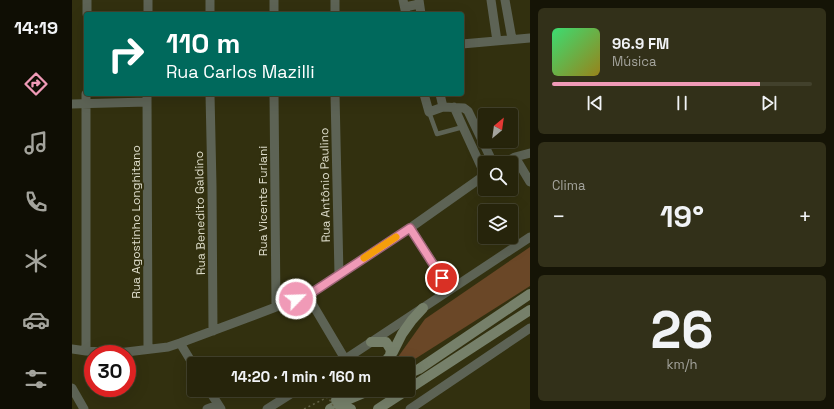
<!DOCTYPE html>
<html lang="pt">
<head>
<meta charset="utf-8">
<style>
	:root { --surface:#26240b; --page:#323019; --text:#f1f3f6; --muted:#a4a49d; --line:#42412c; --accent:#f09ab7 }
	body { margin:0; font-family:"Space Grotesk",sans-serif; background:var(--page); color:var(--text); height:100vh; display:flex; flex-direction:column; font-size:15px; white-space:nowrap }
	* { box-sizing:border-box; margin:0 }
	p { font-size:13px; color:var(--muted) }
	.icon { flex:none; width:22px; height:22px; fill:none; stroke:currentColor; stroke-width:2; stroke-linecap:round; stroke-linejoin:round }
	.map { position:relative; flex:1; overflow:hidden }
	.details { display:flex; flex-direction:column; gap:8px; padding:8px; background:#151406; width:304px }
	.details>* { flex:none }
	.hud { position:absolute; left:12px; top:12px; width:380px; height:84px; border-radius:4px; box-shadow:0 4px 16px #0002,0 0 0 1px var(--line); background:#00695c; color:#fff; overflow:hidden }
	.needle { width:26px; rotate:29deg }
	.buttons { position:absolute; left:406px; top:108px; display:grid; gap:8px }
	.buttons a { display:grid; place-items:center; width:40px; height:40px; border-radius:4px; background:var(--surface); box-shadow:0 4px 16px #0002,0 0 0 1px var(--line); font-size:20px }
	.speed { position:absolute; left:12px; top:345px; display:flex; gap:8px; font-size:20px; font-weight:700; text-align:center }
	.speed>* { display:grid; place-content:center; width:52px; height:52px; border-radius:50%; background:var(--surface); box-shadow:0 4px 16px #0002,0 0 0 1px var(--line); line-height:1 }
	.speed .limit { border:6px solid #d22; background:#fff; color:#111 }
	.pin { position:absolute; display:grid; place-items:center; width:34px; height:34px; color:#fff; margin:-17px; border:2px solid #fff; border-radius:50%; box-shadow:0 1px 4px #0007 }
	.me { position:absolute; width:44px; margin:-22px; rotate:66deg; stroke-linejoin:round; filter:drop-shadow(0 0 3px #0008) }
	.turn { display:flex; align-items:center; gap:14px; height:84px; padding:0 16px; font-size:18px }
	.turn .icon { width:52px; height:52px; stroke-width:2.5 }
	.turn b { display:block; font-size:28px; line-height:34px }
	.big { font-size:30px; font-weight:700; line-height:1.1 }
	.details .widget { flex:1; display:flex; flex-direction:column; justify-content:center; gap:6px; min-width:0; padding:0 14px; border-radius:6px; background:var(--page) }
	.details .dial { align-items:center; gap:0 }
	.dial b { font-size:52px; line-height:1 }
	.song { display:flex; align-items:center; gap:12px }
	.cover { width:48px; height:48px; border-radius:6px; background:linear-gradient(135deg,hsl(140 70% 55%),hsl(50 70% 35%)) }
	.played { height:4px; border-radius:2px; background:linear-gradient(90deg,var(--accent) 80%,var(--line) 80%) }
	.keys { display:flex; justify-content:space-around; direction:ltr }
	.heat { display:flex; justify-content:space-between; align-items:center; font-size:22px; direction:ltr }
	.trip { position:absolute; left:115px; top:357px; width:228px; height:40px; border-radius:4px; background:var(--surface); box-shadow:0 4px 16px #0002,0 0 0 1px var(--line); font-weight:700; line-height:40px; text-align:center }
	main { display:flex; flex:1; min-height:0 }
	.dock { display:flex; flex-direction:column; width:72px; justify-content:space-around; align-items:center; background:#0f0e04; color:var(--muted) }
	.dock .icon { width:28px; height:28px }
	.dock .current { color:var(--accent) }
	.dock b { font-size:18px; color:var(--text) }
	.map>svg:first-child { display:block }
	.green { fill:#6a4727 }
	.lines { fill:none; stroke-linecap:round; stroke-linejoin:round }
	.service { stroke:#5d6355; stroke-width:4.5 }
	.minor { stroke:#5d6355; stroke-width:9 }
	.secondary { stroke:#76806a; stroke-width:10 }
	.path-bridge { stroke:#676649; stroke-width:1.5; stroke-dasharray:2 3; stroke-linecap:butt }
	.route-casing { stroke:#9c6477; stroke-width:10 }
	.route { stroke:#f09ab7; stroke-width:7 }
	.slow { stroke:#f59e0b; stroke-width:7 }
	.labels { text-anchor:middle; stroke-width:4; stroke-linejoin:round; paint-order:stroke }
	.street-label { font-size:12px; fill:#dddcca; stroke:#32300f }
</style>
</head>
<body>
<main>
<nav class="dock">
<b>14:19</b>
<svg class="icon current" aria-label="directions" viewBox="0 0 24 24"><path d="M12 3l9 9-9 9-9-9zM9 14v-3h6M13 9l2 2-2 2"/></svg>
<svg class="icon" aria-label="music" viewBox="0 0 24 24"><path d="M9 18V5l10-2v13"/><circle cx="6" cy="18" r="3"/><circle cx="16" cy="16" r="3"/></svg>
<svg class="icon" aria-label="phone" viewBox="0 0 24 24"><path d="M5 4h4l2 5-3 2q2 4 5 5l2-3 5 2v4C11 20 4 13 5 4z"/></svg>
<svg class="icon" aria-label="climate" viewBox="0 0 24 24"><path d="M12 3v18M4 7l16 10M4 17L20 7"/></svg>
<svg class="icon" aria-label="car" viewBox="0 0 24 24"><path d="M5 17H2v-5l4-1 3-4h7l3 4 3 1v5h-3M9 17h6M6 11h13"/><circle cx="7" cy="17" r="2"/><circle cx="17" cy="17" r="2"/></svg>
<svg class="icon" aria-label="filters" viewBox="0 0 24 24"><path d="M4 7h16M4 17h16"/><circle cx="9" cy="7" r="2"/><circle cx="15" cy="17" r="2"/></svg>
</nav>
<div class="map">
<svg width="458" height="409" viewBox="0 0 458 409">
	<rect width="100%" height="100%" fill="#32300f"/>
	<path class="green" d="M 458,247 L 458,286 L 335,364 L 321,364 L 353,319 Z"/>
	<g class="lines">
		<path class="service" d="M 357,112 L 365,134 L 391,127"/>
		<path class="minor" d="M 331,0 L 334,14
			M 347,0 L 349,14
			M 419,0 L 425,41
			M 433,0 L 440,39
			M 333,7 L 347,4
			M 15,14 L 15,0
			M 76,14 L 76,0
			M 138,14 L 138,0
			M 202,14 L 202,0
			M 263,14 L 263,0
			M 390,44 L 458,38
			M 75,94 L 76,349
			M 138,94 L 140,186 L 141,331
			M 202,94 L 204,307
			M 263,94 L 267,275
			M 352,94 L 357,112 L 371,107
			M 368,94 L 371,107 L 392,108 L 396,111 L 421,163
			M 0,104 L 75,102
			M 382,107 L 391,127 L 413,175
			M 443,157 L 458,182
			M 432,163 L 443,157 L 458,153
			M 338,228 L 378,290
			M 235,295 L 273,359
			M 108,343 L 122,366
			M 0,349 L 14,351 L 46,353 L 96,347 L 108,343 L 175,318 L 238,294 L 338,228 L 413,175
			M 14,351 L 14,94
			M 266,364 L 458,237
			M 0,388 L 12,409
			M 137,390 L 149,409
			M 135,409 L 146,405
			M 195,409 L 225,390
			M 338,409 L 458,328"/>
		<path class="secondary" d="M 299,342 L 314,342 L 319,350 L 318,355
			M 311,364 L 321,352 L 330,334 L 340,320 L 351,308
			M 336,374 L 347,369 L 458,294
			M 264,400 L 272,394 L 279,390
			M 265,405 L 272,406 L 279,409
			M 258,409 L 273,401 L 299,390
			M 306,409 L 458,310"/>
		<path class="path-bridge" d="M 232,409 L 256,397 L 263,409"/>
	</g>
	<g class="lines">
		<defs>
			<path id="route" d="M 224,299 L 238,294 L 338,228 L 370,278"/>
		</defs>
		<use href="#route" class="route-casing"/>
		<use href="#route" class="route"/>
		<path class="slow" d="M 292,258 L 324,237"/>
	</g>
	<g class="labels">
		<g class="street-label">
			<text transform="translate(253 185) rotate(-91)" y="4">Rua Antônio Paulino</text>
			<text transform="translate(191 201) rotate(-90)" y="4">Rua Vicente Furlani</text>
			<text transform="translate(128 213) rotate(-91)" y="4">Rua Benedito Galdino</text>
			<text transform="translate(64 222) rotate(-90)" y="4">Rua Agostinho Longhitano</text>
		</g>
	</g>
</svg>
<div class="buttons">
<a><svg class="needle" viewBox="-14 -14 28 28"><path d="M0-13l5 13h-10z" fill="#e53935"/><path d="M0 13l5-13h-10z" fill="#a4a49d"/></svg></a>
<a><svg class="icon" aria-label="search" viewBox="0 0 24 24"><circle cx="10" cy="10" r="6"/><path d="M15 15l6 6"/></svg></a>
<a><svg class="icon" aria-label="layers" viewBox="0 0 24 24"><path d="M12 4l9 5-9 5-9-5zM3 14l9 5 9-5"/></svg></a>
</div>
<div class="speed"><div class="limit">30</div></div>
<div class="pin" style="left:370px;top:278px;background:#d93025"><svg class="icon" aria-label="arrive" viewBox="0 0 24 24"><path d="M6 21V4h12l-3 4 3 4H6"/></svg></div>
<svg class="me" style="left:224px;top:299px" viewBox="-20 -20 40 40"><circle r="17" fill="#f09ab7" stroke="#fff" stroke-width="3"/><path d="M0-11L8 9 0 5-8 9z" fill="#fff"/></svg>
<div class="trip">14:20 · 1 min · 160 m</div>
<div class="hud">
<div class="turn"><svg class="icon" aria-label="right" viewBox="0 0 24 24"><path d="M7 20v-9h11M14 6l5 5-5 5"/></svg><div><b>110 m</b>Rua Carlos Mazilli</div></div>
</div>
</div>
<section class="details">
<div class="widget">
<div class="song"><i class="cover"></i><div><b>96.9 FM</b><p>Música</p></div></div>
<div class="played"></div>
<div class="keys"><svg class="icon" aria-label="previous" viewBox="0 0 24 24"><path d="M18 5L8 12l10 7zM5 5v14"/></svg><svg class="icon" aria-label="pause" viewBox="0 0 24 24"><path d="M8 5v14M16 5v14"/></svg><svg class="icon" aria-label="next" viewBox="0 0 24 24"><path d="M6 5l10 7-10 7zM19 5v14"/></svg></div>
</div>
<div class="widget"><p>Clima</p>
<div class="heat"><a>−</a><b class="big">19°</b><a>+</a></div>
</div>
<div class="widget dial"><b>26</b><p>km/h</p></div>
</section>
</main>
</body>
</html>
